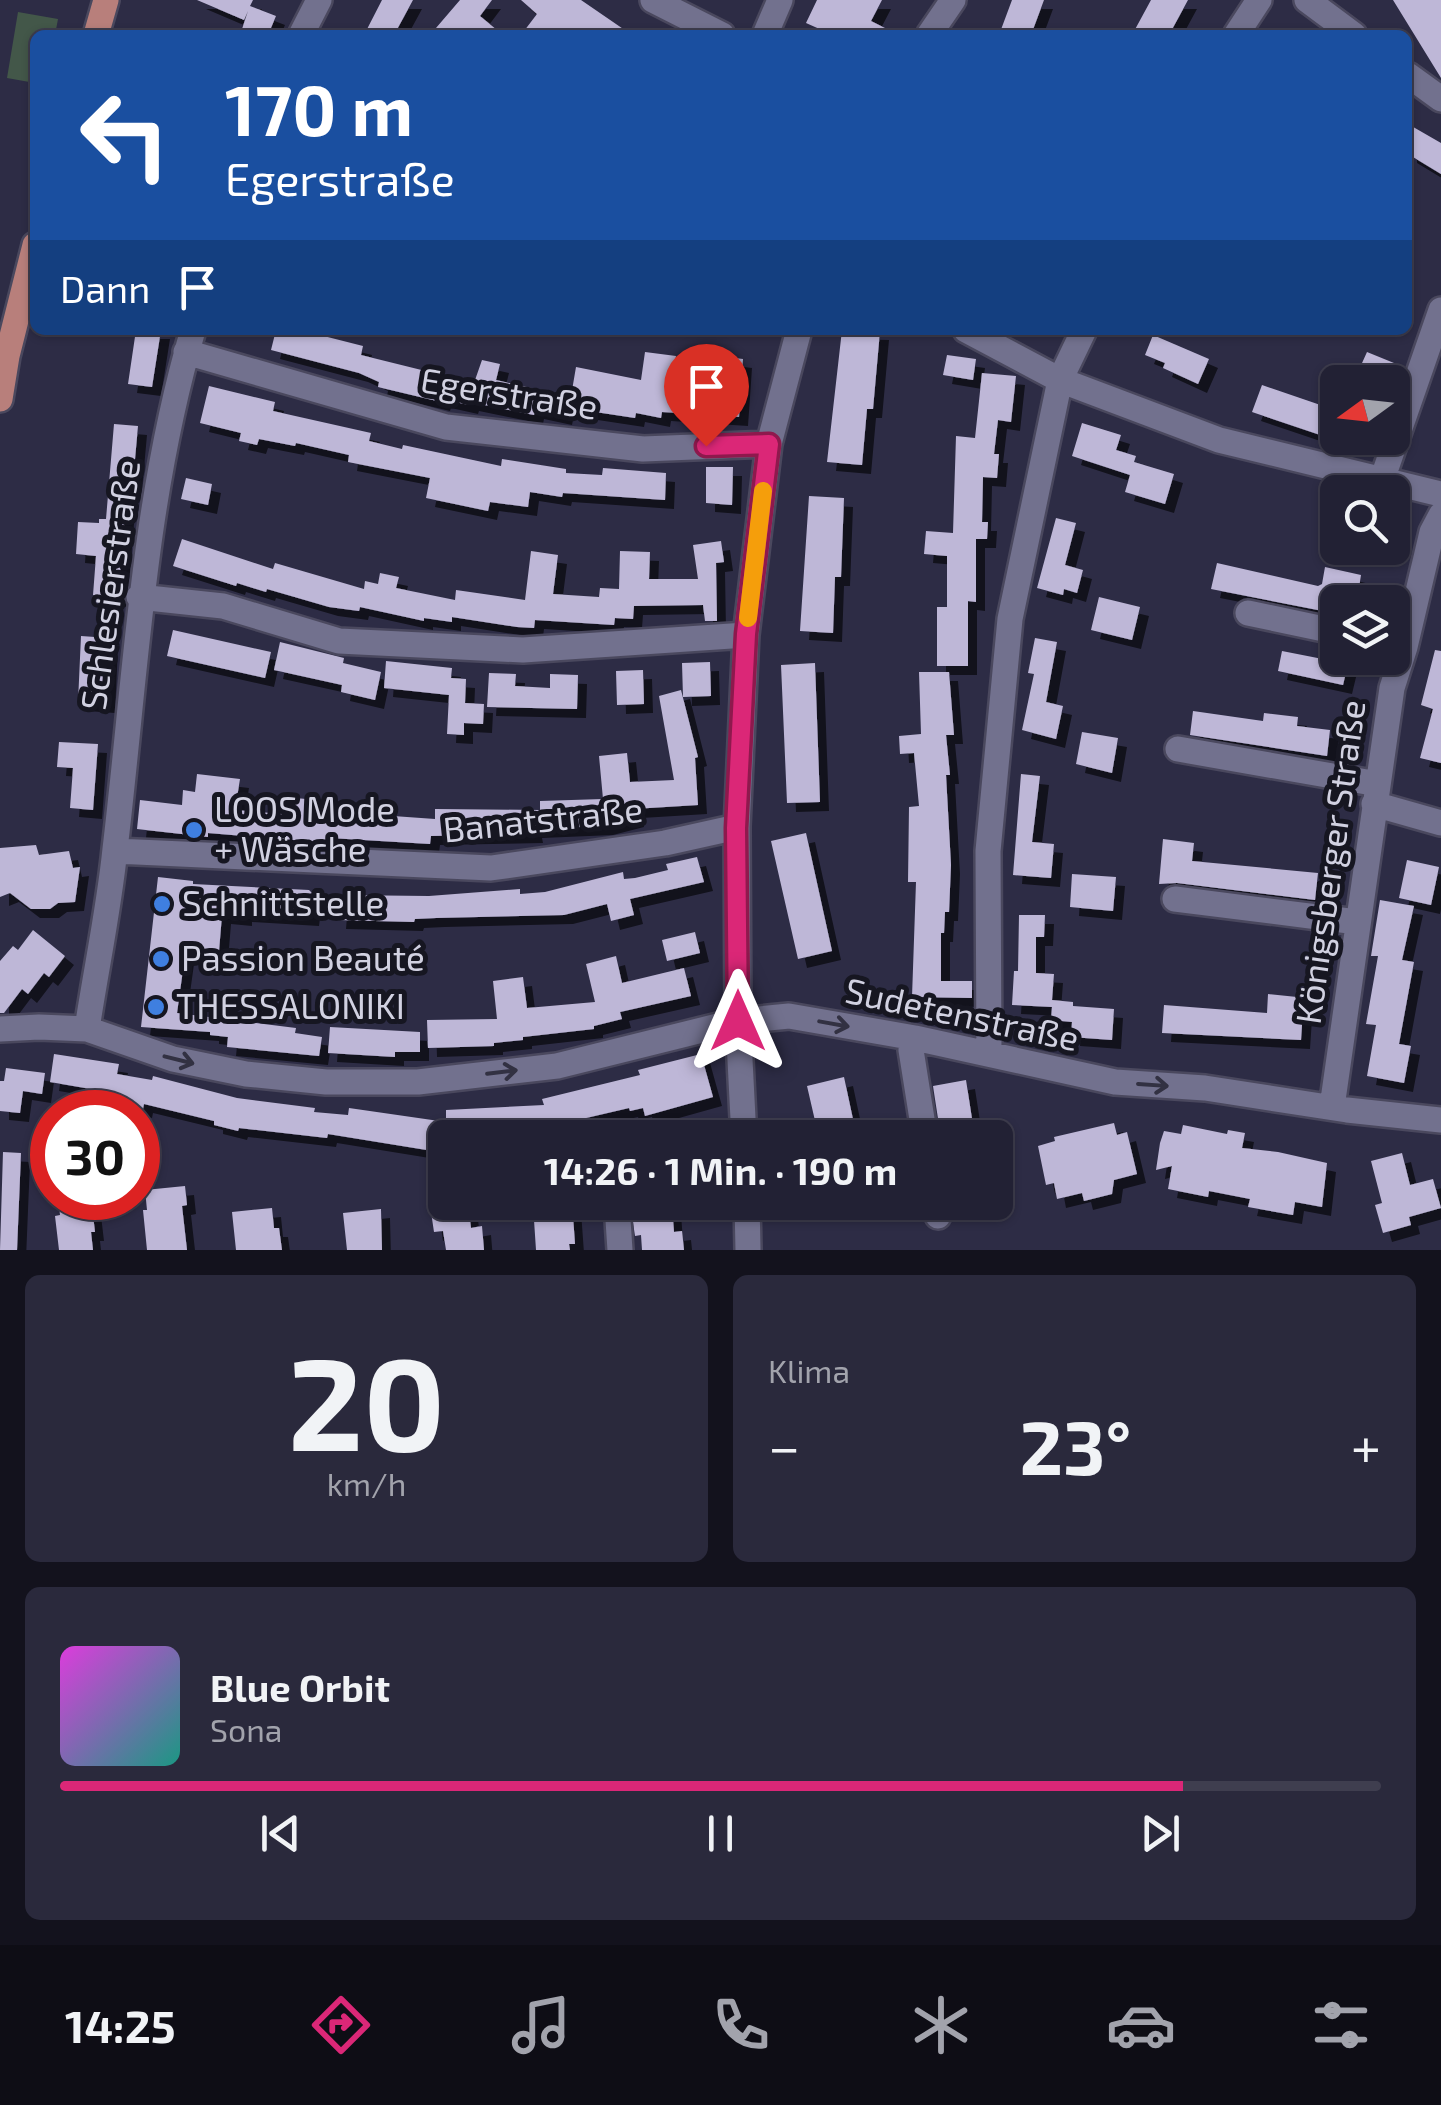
<!DOCTYPE html>
<html lang="de">
<head>
<meta charset="utf-8">
<style>
	:root { --surface:#222134; --page:#2a293c; --text:#f1f3f6; --muted:#a2a3ac; --line:#3f3e4f; --accent:#db2777 }
	body { margin:0; font-family:"Exo 2",sans-serif; background:var(--page); color:var(--text); height:100vh; display:flex; flex-direction:column; font-size:38px; white-space:nowrap }
	* { box-sizing:border-box; margin:0 }
	p { font-size:32px; color:var(--muted) }
	.icon { flex:none; width:55px; height:55px; fill:none; stroke:currentColor; stroke-width:2; stroke-linecap:round; stroke-linejoin:round }
	.map { position:relative; height:1250px; overflow:hidden }
	.side { display:flex; flex-direction:column; gap:25px; padding:25px; background:#13121d; flex:1 }
	.side>* { flex:none }
	.banner { position:absolute; left:30px; top:30px; width:1382px; height:305px; border-radius:15px; box-shadow:0 2px 8px #0004,0 0 0 2px var(--line); background:#1a4fa0; color:#fff; overflow:hidden }
	.needle { width:65px; rotate:255deg }
	.tools { position:absolute; left:1320px; top:365px; display:grid; gap:20px }
	.tools a { display:grid; place-items:center; width:90px; height:90px; border-radius:15px; background:var(--surface); box-shadow:0 2px 8px #0004,0 0 0 2px var(--line); font-size:50px }
	.speed { position:absolute; left:30px; top:1090px; display:flex; gap:20px; font-size:50px; font-weight:700; text-align:center }
	.speed>* { display:grid; place-content:center; width:130px; height:130px; border-radius:50%; background:var(--surface); box-shadow:0 2px 8px #0004,0 0 0 2px var(--line); line-height:1 }
	.speed .limit { border:15px solid #d22; background:#fff; color:#111 }
	.pin { position:absolute; display:grid; place-items:center; width:85px; height:85px; color:#fff; margin:-102px -42px; border-radius:50% 50% 50% 0; rotate:-45deg; box-shadow:0 0 10px #0007 }
	.pin .icon { rotate:45deg }
	.me { position:absolute; width:110px; margin:-55px; rotate:0deg; stroke-linejoin:round; filter:drop-shadow(0 0 8px #0008) }
	.turn { display:flex; align-items:center; gap:35px; height:210px; padding:0 30px; font-size:45px }
	.turn .icon { width:130px; height:130px; stroke-width:2.5 }
	.turn b { display:block; font-size:70px; line-height:85px }
	.then { display:flex; align-items:center; height:95px; padding:0 30px; background:#0003; gap:20px; font-size:38px }
	.big { font-size:75px; font-weight:700; line-height:1.1 }
	.side .tile { flex:1; display:flex; flex-direction:column; justify-content:center; gap:15px; min-width:0; padding:0 35px; border-radius:15px; background:var(--page) }
	.side .dial { align-items:center; gap:0 }
	.dial b { font-size:130px; line-height:1 }
	.song { display:flex; align-items:center; gap:30px }
	.cover { width:120px; height:120px; border-radius:15px; background:linear-gradient(135deg,hsl(300 70% 55%),hsl(170 70% 35%)) }
	.played { height:10px; border-radius:5px; background:linear-gradient(90deg,var(--accent) 85%,var(--line) 85%) }
	.keys { display:flex; justify-content:space-around; direction:ltr }
	.heat { display:flex; justify-content:space-between; align-items:center; font-size:55px; direction:ltr }
	.side .tiles { flex:1; display:grid; gap:25px; grid-template-columns:1fr 1fr }
	.tile:last-child { grid-column:span 2 }
	.trip { position:absolute; left:428px; top:1120px; width:585px; height:100px; border-radius:15px; background:var(--surface); box-shadow:0 2px 8px #0004,0 0 0 2px var(--line); font-weight:700; line-height:100px; text-align:center }
	.tabs { display:flex; height:160px; justify-content:space-around; align-items:center; background:#0e0d15; color:var(--muted) }
	.tabs .icon { width:70px; height:70px }
	.tabs .on { color:var(--accent) }
	.tabs b { font-size:45px; color:var(--text) }
	.map>svg:first-child { display:block }
	.green { fill:#435749 }
	.building { fill:#beb7d7; filter:url(#shadow) }
	.lines { fill:none; stroke-linecap:round; stroke-linejoin:round }
	.minor-casing { stroke:#4a485e; stroke-width:30 }
	.major-casing { stroke:#4a485e; stroke-width:30 }
	.minor { stroke:#72718e; stroke-width:25 }
	.major { stroke:#b87f7b; stroke-width:25 }
	.oneway { stroke:#323142 }
	.route-casing { stroke:#8e194d; stroke-width:25 }
	.route { stroke:#db2777; stroke-width:18 }
	.slow { stroke:#f59e0b; stroke-width:18 }
	.shop-dot { fill:#3f7fe0; stroke:#161621; stroke-width:4 }
	.labels { text-anchor:middle; stroke-width:10; stroke-linejoin:round; paint-order:stroke }
	.street-label { font-size:35px; fill:#d1d1e1; stroke:#161621 }
	.poi-label { font-size:35px; fill:#d1d1e1; stroke:#161621; text-anchor:start }
</style>
</head>
<body>
<div class="map">
<svg width="1441" height="1250" viewBox="0 0 1441 1250">
	<defs>
		<filter id="shadow"><feDropShadow dx="9" dy="9" stdDeviation="0" flood-color="#0009"/></filter>
	</defs>
	<rect width="100%" height="100%" fill="#2d2c45"/>
	<path class="green" d="M 18,12 L 58,19 L 55,35 L 35,35 L 35,83 L 7,78 Z"/>
	<path class="building" d="M 197,0 L 253,0 L 250,6 L 276,16 L 268,35 L 240,35 L 248,11 L 244,20 Z
		M 382,0 L 413,0 L 394,35 L 364,35 Z
		M 460,0 L 492,0 L 480,16 L 503,35 L 430,35 Z
		M 521,0 L 581,0 L 632,35 L 521,35 L 537,14 Z
		M 817,0 L 882,0 L 871,21 L 899,35 L 833,35 L 806,23 Z
		M 1012,0 L 1044,0 L 1031,35 L 999,35 Z
		M 1151,0 L 1188,0 L 1169,35 L 1132,35 Z
		M 1393,0 L 1441,0 L 1441,78 Z
		M 1408,124 L 1441,143 L 1441,174 L 1408,154 Z
		M 136,330 L 161,330 L 152,387 L 128,384 Z
		M 276,330 L 297,337 L 300,330 L 363,346 L 361,355 L 474,383 L 482,360 L 500,364 L 496,380 L 567,396 L 563,416 L 535,410 L 534,415 L 470,402 L 469,405 L 442,399 L 441,402 L 378,387 L 379,382 L 359,373 L 271,350 Z
		M 842,330 L 880,331 L 873,409 L 867,409 L 862,465 L 827,462 Z
		M 1153,335 L 1209,359 L 1198,384 L 1163,368 L 1165,363 L 1145,355 Z
		M 645,352 L 676,356 L 673,378 L 723,382 L 727,357 L 743,359 L 739,417 L 662,412 L 661,418 L 636,413 L 635,418 L 569,408 L 576,367 L 641,380 Z
		M 1367,352 L 1394,363 L 1386,382 L 1358,372 Z
		M 947,355 L 976,359 L 973,380 L 943,375 Z
		M 982,373 L 1016,376 L 1011,422 L 998,420 L 994,454 L 999,454 L 997,478 L 983,477 L 982,522 L 988,522 L 987,539 L 976,539 L 976,602 L 968,601 L 968,666 L 937,666 L 937,607 L 947,607 L 947,556 L 924,554 L 926,531 L 953,533 L 956,436 L 975,438 Z
		M 1262,385 L 1338,411 L 1338,441 L 1252,412 Z
		M 209,386 L 275,402 L 273,411 L 371,433 L 369,441 L 402,449 L 403,445 L 501,466 L 502,459 L 566,469 L 566,473 L 602,475 L 603,468 L 666,473 L 665,500 L 563,493 L 562,497 L 530,492 L 528,507 L 490,502 L 488,511 L 426,498 L 430,478 L 348,462 L 349,455 L 296,443 L 295,446 L 259,439 L 257,445 L 239,441 L 241,433 L 200,423 Z
		M 1082,423 L 1121,435 L 1116,450 L 1136,456 L 1134,462 L 1174,474 L 1165,504 L 1125,492 L 1130,475 L 1072,456 Z
		M 114,424 L 138,426 L 132,492 L 127,491 L 118,598 L 93,595 L 96,556 L 76,554 L 78,522 L 99,523 L 99,519 L 106,519 Z
		M 706,467 L 733,467 L 732,505 L 706,503 Z
		M 186,478 L 212,484 L 208,505 L 181,499 Z
		M 809,496 L 844,498 L 841,577 L 835,577 L 833,633 L 800,631 Z
		M 1056,518 L 1076,523 L 1065,565 L 1083,570 L 1077,593 L 1064,589 L 1063,595 L 1037,588 Z
		M 182,539 L 273,569 L 275,563 L 364,589 L 365,581 L 378,584 L 380,573 L 399,577 L 396,588 L 455,600 L 456,590 L 525,600 L 531,551 L 558,555 L 553,594 L 599,597 L 600,588 L 619,589 L 620,551 L 650,552 L 649,579 L 698,579 L 693,545 L 721,541 L 724,562 L 716,563 L 717,621 L 705,621 L 703,605 L 634,606 L 633,619 L 615,618 L 614,625 L 535,620 L 534,628 L 517,627 L 452,617 L 452,622 L 424,618 L 424,621 L 360,607 L 359,611 L 329,607 L 267,589 L 266,592 L 237,583 L 236,586 L 173,566 Z
		M 1217,563 L 1318,586 L 1322,584 L 1325,567 L 1361,575 L 1358,594 L 1352,592 L 1349,602 L 1338,602 L 1338,614 L 1211,589 Z
		M 1099,597 L 1140,607 L 1132,640 L 1091,630 Z
		M 173,630 L 271,652 L 265,678 L 167,656 Z
		M 81,636 L 109,638 L 106,704 L 78,702 Z
		M 1035,638 L 1057,642 L 1046,702 L 1063,706 L 1056,739 L 1022,730 L 1034,674 L 1028,673 Z
		M 280,642 L 344,658 L 343,663 L 381,672 L 375,700 L 341,692 L 342,685 L 274,670 Z
		M 1435,650 L 1441,651 L 1441,763 L 1420,758 L 1433,709 L 1421,705 Z
		M 1282,651 L 1348,664 L 1343,685 L 1278,671 Z
		M 386,661 L 452,668 L 451,678 L 466,679 L 465,703 L 484,704 L 483,724 L 464,723 L 464,735 L 447,734 L 449,695 L 384,688 Z
		M 710,662 L 711,696 L 683,697 L 682,663 Z
		M 815,663 L 820,802 L 787,803 L 781,665 Z
		M 643,670 L 644,704 L 617,705 L 616,671 Z
		M 919,672 L 949,672 L 954,735 L 946,735 L 950,775 L 946,775 L 951,865 L 949,912 L 945,912 L 944,933 L 941,933 L 941,981 L 972,981 L 972,998 L 912,997 L 916,882 L 908,882 L 909,807 L 919,806 L 914,753 L 900,754 L 899,736 L 921,734 Z
		M 489,673 L 516,674 L 515,686 L 550,688 L 550,674 L 578,675 L 577,709 L 487,707 Z
		M 681,690 L 698,757 L 695,758 L 698,805 L 633,809 L 635,818 L 604,826 L 533,829 L 534,834 L 431,836 L 430,844 L 330,838 L 330,843 L 208,833 L 208,837 L 137,829 L 140,800 L 182,805 L 183,790 L 195,792 L 197,774 L 240,779 L 235,810 L 284,814 L 285,797 L 306,799 L 304,821 L 337,812 L 435,819 L 435,809 L 540,810 L 540,801 L 603,799 L 599,756 L 627,753 L 630,782 L 674,780 L 659,696 Z
		M 1193,711 L 1263,721 L 1264,713 L 1298,717 L 1297,726 L 1330,730 L 1327,756 L 1190,735 Z
		M 1082,732 L 1118,738 L 1112,773 L 1076,764 Z
		M 59,742 L 98,744 L 93,810 L 70,808 L 73,768 L 57,767 Z
		M 1021,774 L 1040,776 L 1032,842 L 1054,844 L 1051,878 L 1013,875 Z
		M 806,833 L 832,951 L 798,959 L 771,841 Z
		M 1163,839 L 1194,843 L 1192,861 L 1318,873 L 1315,900 L 1177,883 L 1159,884 Z
		M 36,845 L 39,855 L 69,851 L 73,868 L 80,867 L 75,902 L 58,903 L 50,909 L 31,909 L 10,893 L 0,897 L 0,848 Z
		M 697,857 L 704,882 L 630,899 L 634,915 L 611,921 L 607,904 L 564,915 L 436,918 L 415,919 L 414,922 L 337,920 L 339,895 L 429,896 L 520,889 L 520,894 L 545,892 L 623,872 L 624,879 L 635,878 L 668,870 L 666,864 Z
		M 1407,860 L 1439,867 L 1431,905 L 1399,898 Z
		M 1072,874 L 1116,877 L 1113,911 L 1070,907 Z
		M 158,877 L 193,881 L 193,884 L 309,890 L 313,894 L 310,917 L 243,913 L 243,917 L 222,915 L 219,951 L 186,948 L 177,1013 L 296,1028 L 295,1033 L 322,1037 L 319,1056 L 227,1047 L 228,1037 L 210,1035 L 210,1032 L 141,1027 Z
		M 1380,900 L 1414,906 L 1402,960 L 1414,962 L 1399,1044 L 1411,1046 L 1404,1083 L 1367,1076 L 1376,1025 L 1366,1024 L 1378,956 L 1371,956 Z
		M 1019,915 L 1045,915 L 1044,937 L 1036,937 L 1036,973 L 1054,974 L 1052,1000 L 1073,1002 L 1073,1006 L 1114,1009 L 1112,1040 L 1071,1037 L 1072,1022 L 1051,1020 L 1052,1007 L 1012,1005 L 1014,971 L 1018,971 Z
		M 33,930 L 65,956 L 49,977 L 44,973 L 28,994 L 22,989 L 4,1013 L 0,1013 L 0,961 L 13,946 L 18,950 Z
		M 695,932 L 700,953 L 667,961 L 662,940 Z
		M 616,956 L 622,983 L 684,968 L 691,996 L 620,1012 L 622,1019 L 594,1026 L 594,1029 L 523,1037 L 523,1040 L 494,1043 L 494,1046 L 428,1048 L 427,1020 L 497,1019 L 493,981 L 523,977 L 527,1008 L 595,1002 L 586,964 Z
		M 1268,994 L 1297,997 L 1296,1010 L 1303,1010 L 1301,1040 L 1162,1033 L 1164,1005 L 1267,1013 Z
		M 330,1027 L 420,1032 L 420,1052 L 395,1052 L 395,1057 L 328,1053 Z
		M 54,1054 L 119,1064 L 117,1074 L 152,1080 L 153,1076 L 237,1098 L 315,1108 L 314,1112 L 348,1115 L 349,1108 L 446,1122 L 446,1110 L 544,1105 L 542,1099 L 640,1075 L 638,1070 L 701,1054 L 713,1097 L 645,1116 L 643,1108 L 630,1111 L 629,1108 L 569,1122 L 572,1135 L 562,1138 L 441,1138 L 439,1152 L 328,1134 L 327,1138 L 239,1128 L 238,1131 L 214,1125 L 214,1121 L 144,1104 L 143,1109 L 113,1104 L 114,1093 L 50,1082 Z
		M 6,1068 L 45,1073 L 42,1094 L 23,1091 L 20,1113 L 0,1111 L 0,1081 L 4,1081 Z
		M 844,1077 L 857,1138 L 819,1138 L 807,1086 Z
		M 966,1080 L 975,1138 L 941,1138 L 933,1086 Z
		M 1114,1123 L 1117,1135 L 1127,1132 L 1137,1174 L 1114,1180 L 1112,1194 L 1084,1201 L 1082,1193 L 1057,1199 L 1054,1183 L 1046,1185 L 1038,1146 L 1055,1141 L 1054,1137 Z
		M 1183,1125 L 1227,1134 L 1228,1130 L 1245,1133 L 1242,1148 L 1278,1152 L 1327,1163 L 1322,1207 L 1295,1202 L 1293,1215 L 1248,1207 L 1250,1199 L 1209,1191 L 1208,1197 L 1168,1189 L 1172,1166 L 1156,1170 L 1160,1143 L 1164,1131 L 1181,1134 Z
		M 3,1152 L 21,1153 L 17,1250 L 0,1250 Z
		M 1402,1153 L 1410,1185 L 1433,1179 L 1441,1208 L 1409,1217 L 1411,1225 L 1383,1233 L 1375,1205 L 1382,1203 L 1371,1161 Z
		M 185,1186 L 187,1205 L 182,1206 L 187,1250 L 147,1250 L 143,1210 L 147,1210 L 145,1190 Z
		M 58,1198 L 91,1198 L 95,1232 L 91,1232 L 93,1250 L 59,1250 L 55,1216 L 60,1215 Z
		M 454,1202 L 468,1202 L 471,1228 L 482,1226 L 484,1250 L 446,1250 L 443,1231 L 434,1232 L 430,1205 Z
		M 544,1202 L 572,1202 L 575,1244 L 569,1244 L 570,1250 L 536,1250 L 534,1220 L 546,1219 Z
		M 630,1202 L 672,1205 L 674,1232 L 682,1231 L 684,1250 L 642,1250 L 641,1235 L 635,1236 Z
		M 272,1208 L 274,1228 L 279,1228 L 282,1250 L 236,1250 L 232,1212 Z
		M 381,1209 L 382,1250 L 347,1250 L 343,1213 Z"/>
	<g class="lines">
		<defs>
			<path id="minor" d="M 653,0 L 722,35
				M 1307,0 L 1354,35
				M 301,35 L 319,0
				M 765,35 L 780,0
				M 929,35 L 953,0
				M 1236,35 L 1259,0
				M 1408,75 L 1441,99
				M 966,330 L 1060,380 L 1219,440 L 1441,494
				M 186,352 L 446,427 L 643,449 L 769,444
				M 1382,480 L 1441,310
				M 139,597 L 223,606 L 339,641 L 523,650 L 746,635
				M 1248,613 L 1338,632
				M 1178,749 L 1378,784
				M 1374,804 L 1441,823
				M 115,851 L 491,868 L 665,843 L 737,827
				M 1175,899 L 1357,922
				M 0,1029 L 39,1027 L 87,1029 L 173,1059 L 246,1074 L 326,1082 L 418,1082 L 557,1066 L 738,1021 L 789,1016 L 915,1038 L 1115,1082 L 1205,1088 L 1347,1110 L 1441,1120
				M 87,1029 C 96,969 109,909 115,849 C 136,674 143,500 193,330
				M 915,1038 L 911,1050 L 925,1138
				M 989,1054 L 988,851 L 1010,619 L 1060,380 L 1084,330
				M 1332,1107 L 1392,688 L 1405,647 L 1432,532 L 1441,515
				M 744,1138 L 738,1021 L 737,827 L 746,635 L 769,444 L 799,330
				M 747,1202 L 748,1250
				M 936,1202 L 938,1216
				M 618,1220 L 620,1250"/>
			<path id="major" d="M 96,35 L 106,0
				M 0,399 L 7,356 L 35,245"/>
		</defs>
		<use href="#minor" class="minor-casing"/>
		<use href="#major" class="major-casing"/>
		<use href="#minor" class="minor"/>
		<use href="#major" class="major"/>
	</g>
	<defs><path id="oneway-shaft" d="M-6 0H5M1.5-3L5.5 0L1.5 3" fill="none" stroke-width="1.6" stroke-linecap="round" stroke-linejoin="round" transform="scale(2.5)"/></defs>
	<g class="oneway">
		<use href="#oneway-shaft" transform="translate(834 1024) rotate(10)"/>
		<use href="#oneway-shaft" transform="translate(179 1060) rotate(14)"/>
		<use href="#oneway-shaft" transform="translate(502 1072) rotate(-7)"/>
		<use href="#oneway-shaft" transform="translate(1153 1085) rotate(4)"/>
	</g>
	<g class="lines">
		<defs>
			<path id="route" d="M 706,446 L 769,444 L 746,634 L 736,828 L 738,1021"/>
		</defs>
		<use href="#route" class="route-casing"/>
		<use href="#route" class="route"/>
		<path class="slow" d="M 748,618 L 763,491"/>
	</g>
	<g class="shop-dot">
		<circle cx="194" cy="830" r="10"/>
		<circle cx="162" cy="904" r="10"/>
		<circle cx="161" cy="959" r="10"/>
		<circle cx="156" cy="1007" r="10"/>
	</g>
	<g class="labels">
		<g class="street-label">
			<text transform="translate(509 394) rotate(9)" y="12">Egerstraße</text>
			<text transform="translate(111 585) rotate(-82)" y="12">Schlesierstraße</text>
			<text transform="translate(543 820) rotate(-6)" y="12">Banatstraße</text>
			<text transform="translate(1331 862) rotate(-82)" y="12">Königsberger Straße</text>
			<text transform="translate(962 1015) rotate(12)" y="12">Sudetenstraße</text>
		</g>
		<g class="poi-label">
			<text x="214" y="822">LOOS Mode<tspan x="214" dy="40">+ Wäsche</tspan></text>
			<text x="182" y="916">Schnittstelle</text>
			<text x="181" y="971">Passion Beauté</text>
			<text x="176" y="1019">THESSALONIKI</text>
		</g>
	</g>
</svg>
<div class="tools">
<a><svg class="needle" viewBox="-14 -14 28 28"><path d="M0-13l5 13h-10z" fill="#e53935"/><path d="M0 13l5-13h-10z" fill="#a2a3ac"/></svg></a>
<a><svg class="icon" aria-label="search" viewBox="0 0 24 24"><circle cx="10" cy="10" r="6"/><path d="M15 15l6 6"/></svg></a>
<a><svg class="icon" aria-label="layers" viewBox="0 0 24 24"><path d="M12 4l9 5-9 5-9-5zM3 14l9 5 9-5"/></svg></a>
</div>
<div class="speed"><div class="limit">30</div></div>
<div class="pin" style="left:706px;top:446px;background:#d93025"><svg class="icon" aria-label="arrive" viewBox="0 0 24 24"><path d="M6 21V4h12l-3 4 3 4H6"/></svg></div>
<svg class="me" style="left:738px;top:1021px" viewBox="-20 -20 40 40"><path d="M0-17L14 15 0 8-14 15z" fill="#db2777" stroke="#fff" stroke-width="4"/></svg>
<div class="trip">14:26 · 1 Min. · 190 m</div>
<div class="banner">
<div class="turn"><svg class="icon" aria-label="left" viewBox="0 0 24 24"><path d="M17 20v-9H6M10 6l-5 5 5 5"/></svg><div><b>170 m</b>Egerstraße</div></div>
<div class="then">Dann<svg class="icon" aria-label="arrive" viewBox="0 0 24 24"><path d="M6 21V4h12l-3 4 3 4H6"/></svg></div>
</div>
</div>
<section class="side">
<div class="tiles">
<div class="tile dial"><b>20</b><p>km/h</p></div>
<div class="tile"><p>Klima</p>
<div class="heat"><a>−</a><b class="big">23°</b><a>+</a></div>
</div>
<div class="tile">
<div class="song"><i class="cover"></i><div><b>Blue Orbit</b><p>Sona</p></div></div>
<div class="played"></div>
<div class="keys"><svg class="icon" aria-label="previous" viewBox="0 0 24 24"><path d="M18 5L8 12l10 7zM5 5v14"/></svg><svg class="icon" aria-label="pause" viewBox="0 0 24 24"><path d="M8 5v14M16 5v14"/></svg><svg class="icon" aria-label="next" viewBox="0 0 24 24"><path d="M6 5l10 7-10 7zM19 5v14"/></svg></div>
</div>
</div>
</section>
<nav class="tabs">
<b>14:25</b>
<svg class="icon on" aria-label="directions" viewBox="0 0 24 24"><path d="M12 3l9 9-9 9-9-9zM9 14v-3h6M13 9l2 2-2 2"/></svg>
<svg class="icon" aria-label="music" viewBox="0 0 24 24"><path d="M9 18V5l10-2v13"/><circle cx="6" cy="18" r="3"/><circle cx="16" cy="16" r="3"/></svg>
<svg class="icon" aria-label="phone" viewBox="0 0 24 24"><path d="M5 4h4l2 5-3 2q2 4 5 5l2-3 5 2v4C11 20 4 13 5 4z"/></svg>
<svg class="icon" aria-label="climate" viewBox="0 0 24 24"><path d="M12 3v18M4 7l16 10M4 17L20 7"/></svg>
<svg class="icon" aria-label="car" viewBox="0 0 24 24"><path d="M5 17H2v-5l4-1 3-4h7l3 4 3 1v5h-3M9 17h6M6 11h13"/><circle cx="7" cy="17" r="2"/><circle cx="17" cy="17" r="2"/></svg>
<svg class="icon" aria-label="filters" viewBox="0 0 24 24"><path d="M4 7h16M4 17h16"/><circle cx="9" cy="7" r="2"/><circle cx="15" cy="17" r="2"/></svg>
</nav>
</body>
</html>
